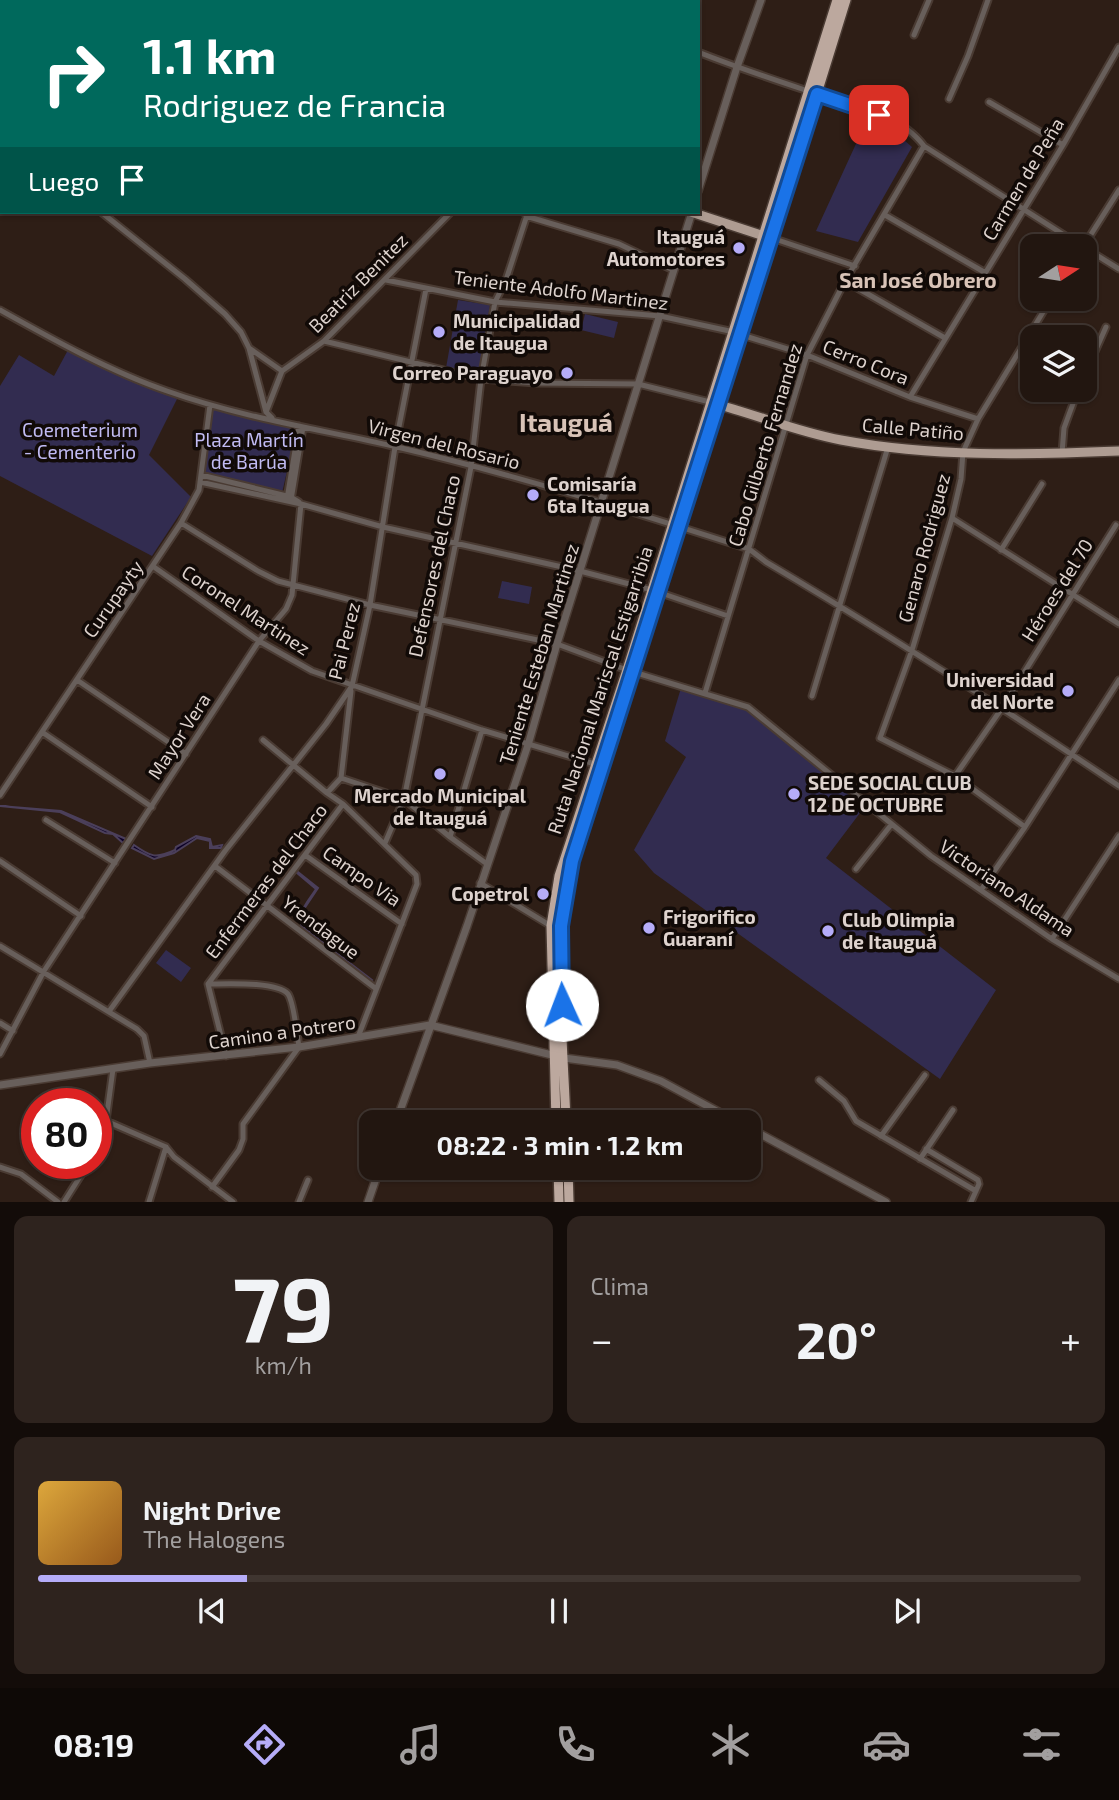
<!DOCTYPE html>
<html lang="es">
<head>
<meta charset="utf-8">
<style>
	:root { --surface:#221610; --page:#2e231e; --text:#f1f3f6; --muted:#a29f9f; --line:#3f3530; --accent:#b5acf8 }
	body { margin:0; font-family:"Exo 2",sans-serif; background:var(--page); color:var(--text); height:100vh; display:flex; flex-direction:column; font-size:26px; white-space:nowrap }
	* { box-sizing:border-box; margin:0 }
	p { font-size:23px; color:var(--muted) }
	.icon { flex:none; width:38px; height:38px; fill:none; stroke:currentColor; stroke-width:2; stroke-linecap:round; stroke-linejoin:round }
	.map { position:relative; height:1202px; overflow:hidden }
	.side { display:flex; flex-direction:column; gap:14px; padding:14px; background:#130c09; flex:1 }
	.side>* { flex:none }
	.hud { position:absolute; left:0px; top:0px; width:700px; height:214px; box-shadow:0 2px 5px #0004,0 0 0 2px var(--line); background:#00695c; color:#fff; overflow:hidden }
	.needle { width:46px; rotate:78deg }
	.fabs { position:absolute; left:1020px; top:234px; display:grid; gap:14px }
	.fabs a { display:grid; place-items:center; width:77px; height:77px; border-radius:14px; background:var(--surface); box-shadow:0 2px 5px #0004,0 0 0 2px var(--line); font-size:35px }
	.speed { position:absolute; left:21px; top:1088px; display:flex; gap:14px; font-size:35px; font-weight:700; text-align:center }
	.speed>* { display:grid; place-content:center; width:91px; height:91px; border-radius:50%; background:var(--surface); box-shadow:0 2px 5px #0004,0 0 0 2px var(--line); line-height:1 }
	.speed .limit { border:10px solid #d22; background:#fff; color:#111 }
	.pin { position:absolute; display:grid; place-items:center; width:60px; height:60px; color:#fff; margin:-30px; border-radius:14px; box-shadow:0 4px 10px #0006 }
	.me { position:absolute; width:77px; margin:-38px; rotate:358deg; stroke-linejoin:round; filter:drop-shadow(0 0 5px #0008) }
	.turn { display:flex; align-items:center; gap:24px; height:147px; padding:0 28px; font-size:32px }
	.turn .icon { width:91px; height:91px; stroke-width:2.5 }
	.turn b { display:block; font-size:49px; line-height:60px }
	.then { display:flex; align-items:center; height:66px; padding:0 28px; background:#0003; gap:14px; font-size:26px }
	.big { font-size:52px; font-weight:700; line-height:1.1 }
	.side .tile { flex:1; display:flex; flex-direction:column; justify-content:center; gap:10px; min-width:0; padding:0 24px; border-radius:14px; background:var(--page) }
	.side .dial { align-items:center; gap:0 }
	.dial b { font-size:91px; line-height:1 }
	.song { display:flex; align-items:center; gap:21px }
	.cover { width:84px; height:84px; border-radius:10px; background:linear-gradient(135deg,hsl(40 70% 55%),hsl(30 70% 35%)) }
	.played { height:7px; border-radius:4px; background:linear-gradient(90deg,var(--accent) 20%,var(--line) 20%) }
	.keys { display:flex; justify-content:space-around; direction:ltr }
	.heat { display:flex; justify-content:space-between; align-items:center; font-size:38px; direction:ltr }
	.side .tiles { flex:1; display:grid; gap:14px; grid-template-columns:1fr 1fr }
	.tile:last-child { grid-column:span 2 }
	.trip { position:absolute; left:359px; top:1110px; width:402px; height:70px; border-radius:14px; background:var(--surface); box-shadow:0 2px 5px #0004,0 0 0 2px var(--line); font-weight:700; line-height:70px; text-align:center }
	.tab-bar { display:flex; height:112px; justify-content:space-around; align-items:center; background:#0e0906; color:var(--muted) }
	.tab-bar .icon { width:49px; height:49px }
	.tab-bar .on { color:var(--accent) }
	.tab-bar b { font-size:32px; color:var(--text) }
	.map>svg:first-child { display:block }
	.green { fill:#322c50 }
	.water { fill:#0c0028; stroke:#4b3f5a; stroke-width:2 }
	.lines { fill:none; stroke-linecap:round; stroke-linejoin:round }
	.stream { stroke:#4b3f5a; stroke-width:2 }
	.minor-casing { stroke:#4a3b33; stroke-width:9 }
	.tertiary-casing { stroke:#4a3b33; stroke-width:10 }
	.primary-casing { stroke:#4a3b33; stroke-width:12 }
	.trunk-casing { stroke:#4a3b33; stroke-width:12 }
	.minor { stroke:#685f5b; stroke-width:5 }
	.tertiary { stroke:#685f5b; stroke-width:7 }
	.primary { stroke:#ae9c92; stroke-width:9 }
	.trunk { stroke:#bca89e; stroke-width:9 }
	.route-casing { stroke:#114b97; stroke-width:18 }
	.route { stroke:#1a73e8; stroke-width:12 }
	.poi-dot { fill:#b5acf8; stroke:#110a07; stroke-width:2.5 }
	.labels { text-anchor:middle; stroke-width:7; stroke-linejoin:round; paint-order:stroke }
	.street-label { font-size:19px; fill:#ded3ce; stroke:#110a07 }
	.poi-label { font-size:19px; font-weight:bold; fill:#ded3ce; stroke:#110a07; text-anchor:start }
	.park-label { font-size:19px; fill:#c1bbf3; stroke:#110a07 }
	.neighbourhood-label { font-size:21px; font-weight:bold; fill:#d8c3b7; stroke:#110a07 }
	.district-label { font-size:26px; font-weight:bold; fill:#d8c3b7; stroke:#110a07 }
</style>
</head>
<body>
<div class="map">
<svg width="1119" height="1202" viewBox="0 0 1119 1202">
	<rect width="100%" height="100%" fill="#2e1e16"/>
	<path class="green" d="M 866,122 L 897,134 L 912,147 L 858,242 L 816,231 Z
		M 458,300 L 490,305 L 479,374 L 446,368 Z
		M 585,314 L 618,322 L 614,338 L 581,330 Z
		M 68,350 L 177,399 L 149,455 L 191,497 L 152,556 L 0,476 L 0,386 L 19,355 L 54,376 Z
		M 211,406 L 297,428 L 282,493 L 205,473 Z
		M 502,581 L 532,587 L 529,604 L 498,598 Z
		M 681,688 L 750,709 L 866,805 L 826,858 L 996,990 L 940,1079 L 654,873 L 634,850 L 686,757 L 665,741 Z
		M 166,950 L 191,968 L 181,982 L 156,963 Z"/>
	<path class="water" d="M 0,806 L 61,811 L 126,839 L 123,843 L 113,834 L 105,833 L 60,812 Z
		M 196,836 L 210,839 L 212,847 L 222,845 L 221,848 L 210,848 L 210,841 L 197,838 L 174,853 L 154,859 L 132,848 L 134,845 C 151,857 156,859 175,850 L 176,847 Z
		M 298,872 L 318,888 L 304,909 L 303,927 L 372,980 L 371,981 L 302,928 C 297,911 308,902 316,889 L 297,873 Z"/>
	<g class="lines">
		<path class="stream" d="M 375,1000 L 380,987"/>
		<defs>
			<path id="minor" d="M 347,0 L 349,2
				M 495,0 L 496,2
				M 640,0 L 642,2
				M 271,2 L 272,0
				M 376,2 L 378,0
				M 573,2 L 574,0
				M 647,2 L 649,0
				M 914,35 L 929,0
				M 698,52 C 733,66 769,78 805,90 C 844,103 898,111 924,146 L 1083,247
				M 949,99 L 968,56 L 988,0
				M 989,102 L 1063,145
				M 0,138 L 2,139
				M 101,212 L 185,279 L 225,314 L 241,332 L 249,348 L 266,412 L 272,418
				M 885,215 L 984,272
				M 526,216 L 619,244 L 673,270
				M 772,238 L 855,266
				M 1083,247 L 1119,190
				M 1085,248 L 1119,269
				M 386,280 L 495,302 L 660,316 L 734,332
				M 845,281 L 945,338
				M 0,310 C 52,339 111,372 167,391 C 240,417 317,429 393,446 C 513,474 631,511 749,549 L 766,562 C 886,633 1003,708 1119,786
				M 742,335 L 807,355 L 910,397 L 978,419
				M 324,341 L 481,379 L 537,383 L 638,384 L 710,402
				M 249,348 L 282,371 L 266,412
				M 282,371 L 324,341 L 451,212
				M 1085,374 L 1106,327
				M 910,397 L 1063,145 L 1119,47
				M 1062,453 L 1064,428 L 1078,390
				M 201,475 L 291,497 L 299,502
				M 200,482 L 301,504 L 383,527 L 580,571 L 652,590
				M 287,499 L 299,426
				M 291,500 L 303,427
				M 952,518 L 1119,624
				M 181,523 L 258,571 L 278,581 L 370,605 L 557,644 L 627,670 L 748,707 L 931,856 L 1052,939 L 1119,979
				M 1001,550 L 1042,484
				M 154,567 L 259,641 L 312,671 L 482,730 L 598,765
				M 658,592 L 728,616
				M 77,680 L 186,754
				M 705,693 L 807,355 L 845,281 L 924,146
				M 812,696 L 888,447
				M 42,732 L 152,807
				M 263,740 L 327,793 L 343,804 L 416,875 L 417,884 L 358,1037
				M 955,776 L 1002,708 L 1116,525
				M 341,778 L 404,799 L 450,837 L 487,864
				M 327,793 L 341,778 L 351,691
				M 0,795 L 181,523 L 199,490 L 210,405
				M 46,820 L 115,863
				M 1025,827 L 955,776 L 880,738 L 912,650 L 952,518 L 961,479 L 963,452 L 978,419 L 1051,299
				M 450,837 L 482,730
				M 385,843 L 404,799 L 471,467 L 481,379 L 495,302 L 506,280 L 528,212
				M 305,855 L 402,924
				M 0,861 L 81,916
				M 215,866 L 375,988
				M 856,869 L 891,825
				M 480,883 L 551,926
				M 981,890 L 1025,827 L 1119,680
				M 1052,939 L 1119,836
				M 0,946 L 137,1029 L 144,1036 L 150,1063
				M 208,984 C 225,984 276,981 288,994 C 294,1002 297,1036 299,1047 L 243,1124 L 243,1139 L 239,1150 L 212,1187
				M 110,1010 L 225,851 L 326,724 L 352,686 L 370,605 L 395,447 L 426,289
				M 0,1023 L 13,1031
				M 0,1054 L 44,971 L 259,641 L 286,609 L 292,595 L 301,504
				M 226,1056 L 208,984 L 343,804
				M 819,1080 L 844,1101 L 856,1121 L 976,1191
				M 106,1121 L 166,1147 L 174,1157 L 233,1202
				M 881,1136 L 925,1075
				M 96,1144 L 106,1121 L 113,1069
				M 926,1149 L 978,1180 L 979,1184 L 971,1202
				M 920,1159 L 953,1110
				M 0,1167 L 21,1174 L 58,1202
				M 64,1202 L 88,1164
				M 149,1202 L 166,1147
				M 299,1202 L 308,1180"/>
			<path id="tertiary" d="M 698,191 L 737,67 L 761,0
				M 0,1085 L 150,1063 L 299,1047 L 430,1025 L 564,1058 L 617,1065 L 661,1081 L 737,1122
				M 396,1122 L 467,926 L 528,745 L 557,644 L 692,212
				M 749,1128 L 886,1202
				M 368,1202 L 380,1167"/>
			<path id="primary" d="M 0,122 L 2,121
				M 691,212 L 770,238
				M 712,403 C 755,414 797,432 841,440 C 932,457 1026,455 1119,451"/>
			<path id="trunk" d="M 556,1122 L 551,926 L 559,876 L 627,670 L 837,0
				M 566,1122 C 563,1036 552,946 572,861 L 742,335 L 846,0
				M 558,1167 L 559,1202
				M 568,1167 L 569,1202"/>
		</defs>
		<use href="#minor" class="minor-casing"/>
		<use href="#tertiary" class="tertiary-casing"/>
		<use href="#primary" class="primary-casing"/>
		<use href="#trunk" class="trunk-casing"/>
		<use href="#minor" class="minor"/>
		<use href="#tertiary" class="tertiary"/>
		<use href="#primary" class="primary"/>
		<use href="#trunk" class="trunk"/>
	</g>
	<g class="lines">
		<defs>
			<path id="route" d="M 562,1005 L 561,926 L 572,861 L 817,94 L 879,115"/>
		</defs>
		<use href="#route" class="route-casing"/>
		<use href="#route" class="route"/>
	</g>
	<g class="poi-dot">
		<circle cx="739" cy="248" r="7"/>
		<circle cx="439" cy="332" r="7"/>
		<circle cx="567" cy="373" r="7"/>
		<circle cx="533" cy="495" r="7"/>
		<circle cx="1068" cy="691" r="7"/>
		<circle cx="440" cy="774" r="7"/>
		<circle cx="794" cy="794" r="7"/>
		<circle cx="543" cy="894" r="7"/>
		<circle cx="649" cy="928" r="7"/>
		<circle cx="828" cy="931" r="7"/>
	</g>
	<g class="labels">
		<g class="street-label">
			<text transform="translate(1023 179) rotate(-59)" y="7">Carmen de Peña</text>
			<text transform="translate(358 283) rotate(-45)" y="7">Beatriz Benitez</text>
			<text transform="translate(561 290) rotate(7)" y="7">Teniente Adolfo Martinez</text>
			<text transform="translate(866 362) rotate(22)" y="7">Cerro Cora</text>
			<text transform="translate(913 429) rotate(5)" y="7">Calle Patiño</text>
			<text transform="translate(444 444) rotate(14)" y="7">Virgen del Rosario</text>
			<text transform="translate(765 445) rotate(-73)" y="7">Cabo Gilberto Fernandez</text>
			<text transform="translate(924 548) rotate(-75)" y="7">Genaro Rodriguez</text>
			<text transform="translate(434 566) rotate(-78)" y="7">Defensores del Chaco</text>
			<text transform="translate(1057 590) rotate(-58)" y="7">Héroes del 70</text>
			<text transform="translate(113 599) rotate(-55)" y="7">Curupayty</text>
			<text transform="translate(246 610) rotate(33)" y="7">Coronel Martinez</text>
			<text transform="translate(344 641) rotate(-76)" y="7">Pai Perez</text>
			<text transform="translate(539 654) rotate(-73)" y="7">Teniente Esteban Martinez</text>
			<text transform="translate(600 690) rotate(-72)" y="7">Ruta Nacional Mariscal Estigarribia</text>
			<text transform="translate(179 736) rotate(-57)" y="7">Mayor Vera</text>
			<text transform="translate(362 876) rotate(35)" y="7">Campo Via</text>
			<text transform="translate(266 881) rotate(-53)" y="7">Enfermeras del Chaco</text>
			<text transform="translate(1007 888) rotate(34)" y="7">Victoriano Aldama</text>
			<text transform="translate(321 927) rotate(37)" y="7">Yrendague</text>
			<text transform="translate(282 1032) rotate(-8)" y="7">Camino a Potrero</text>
		</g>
		<g class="poi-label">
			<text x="725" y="244" text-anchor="end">Itauguá<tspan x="725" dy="22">Automotores</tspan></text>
			<text x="453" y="328">Municipalidad<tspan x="453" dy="22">de Itaugua</tspan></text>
			<text x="553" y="380" text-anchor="end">Correo Paraguayo</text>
			<text x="547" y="491">Comisaría<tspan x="547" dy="22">6ta Itaugua</tspan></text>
			<text x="1054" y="687" text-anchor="end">Universidad<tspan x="1054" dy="22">del Norte</tspan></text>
			<text x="808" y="790">SEDE SOCIAL CLUB<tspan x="808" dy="22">12 DE OCTUBRE</tspan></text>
			<text x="440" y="803" text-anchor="middle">Mercado Municipal<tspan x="440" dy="22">de Itauguá</tspan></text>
			<text x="529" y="901" text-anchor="end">Copetrol</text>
			<text x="663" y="924">Frigorifico<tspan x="663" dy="22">Guaraní</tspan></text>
			<text x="842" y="927">Club Olimpia<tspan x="842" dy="22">de Itauguá</tspan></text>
		</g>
		<g class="park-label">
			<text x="80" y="437">Coemeterium<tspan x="80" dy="22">- Cementerio</tspan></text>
			<text x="249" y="447">Plaza Martín<tspan x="249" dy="22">de Barúa</tspan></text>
		</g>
		<g class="neighbourhood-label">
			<text x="918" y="288">San José Obrero</text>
		</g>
		<g class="district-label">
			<text x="566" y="432">Itauguá</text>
		</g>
	</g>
</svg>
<div class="fabs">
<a><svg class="needle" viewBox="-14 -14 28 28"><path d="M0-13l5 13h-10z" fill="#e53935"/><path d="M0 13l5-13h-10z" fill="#a29f9f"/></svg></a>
<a><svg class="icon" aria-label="layers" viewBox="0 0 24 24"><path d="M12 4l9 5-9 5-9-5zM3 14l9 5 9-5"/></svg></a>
</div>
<div class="speed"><div class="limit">80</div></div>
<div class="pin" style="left:879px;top:115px;background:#d93025"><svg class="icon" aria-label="arrive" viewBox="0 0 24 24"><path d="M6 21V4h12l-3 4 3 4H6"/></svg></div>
<svg class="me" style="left:562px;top:1005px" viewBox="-20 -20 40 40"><circle r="19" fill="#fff"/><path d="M0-13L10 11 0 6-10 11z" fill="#1a73e8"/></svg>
<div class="trip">08:22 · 3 min · 1.2 km</div>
<div class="hud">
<div class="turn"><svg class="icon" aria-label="right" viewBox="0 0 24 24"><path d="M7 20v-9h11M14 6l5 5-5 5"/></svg><div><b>1.1 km</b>Rodriguez de Francia</div></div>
<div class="then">Luego<svg class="icon" aria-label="arrive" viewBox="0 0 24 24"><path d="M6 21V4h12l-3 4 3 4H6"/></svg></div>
</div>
</div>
<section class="side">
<div class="tiles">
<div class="tile dial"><b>79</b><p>km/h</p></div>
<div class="tile"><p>Clima</p>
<div class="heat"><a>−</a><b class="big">20°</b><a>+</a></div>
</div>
<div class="tile">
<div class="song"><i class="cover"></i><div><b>Night Drive</b><p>The Halogens</p></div></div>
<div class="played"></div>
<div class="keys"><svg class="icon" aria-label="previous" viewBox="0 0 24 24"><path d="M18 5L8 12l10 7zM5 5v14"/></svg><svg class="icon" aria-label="pause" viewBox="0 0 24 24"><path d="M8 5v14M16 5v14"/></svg><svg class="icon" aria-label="next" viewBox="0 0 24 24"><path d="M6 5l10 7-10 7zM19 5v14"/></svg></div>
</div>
</div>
</section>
<nav class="tab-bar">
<b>08:19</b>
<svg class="icon on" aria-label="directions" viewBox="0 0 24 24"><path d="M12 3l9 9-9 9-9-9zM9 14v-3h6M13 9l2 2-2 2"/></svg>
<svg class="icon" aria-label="music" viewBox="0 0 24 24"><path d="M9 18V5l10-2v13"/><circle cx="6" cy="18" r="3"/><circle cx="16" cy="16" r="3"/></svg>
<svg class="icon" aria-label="phone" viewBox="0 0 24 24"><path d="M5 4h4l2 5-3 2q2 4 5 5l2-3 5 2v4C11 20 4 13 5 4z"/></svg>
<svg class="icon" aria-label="climate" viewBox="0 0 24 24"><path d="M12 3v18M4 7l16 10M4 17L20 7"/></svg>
<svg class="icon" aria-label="car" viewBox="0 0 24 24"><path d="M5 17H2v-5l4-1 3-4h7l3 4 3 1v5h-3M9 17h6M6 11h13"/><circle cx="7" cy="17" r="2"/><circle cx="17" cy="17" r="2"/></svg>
<svg class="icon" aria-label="filters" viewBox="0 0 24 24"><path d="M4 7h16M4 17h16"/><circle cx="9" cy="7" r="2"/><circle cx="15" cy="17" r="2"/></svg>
</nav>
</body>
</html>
